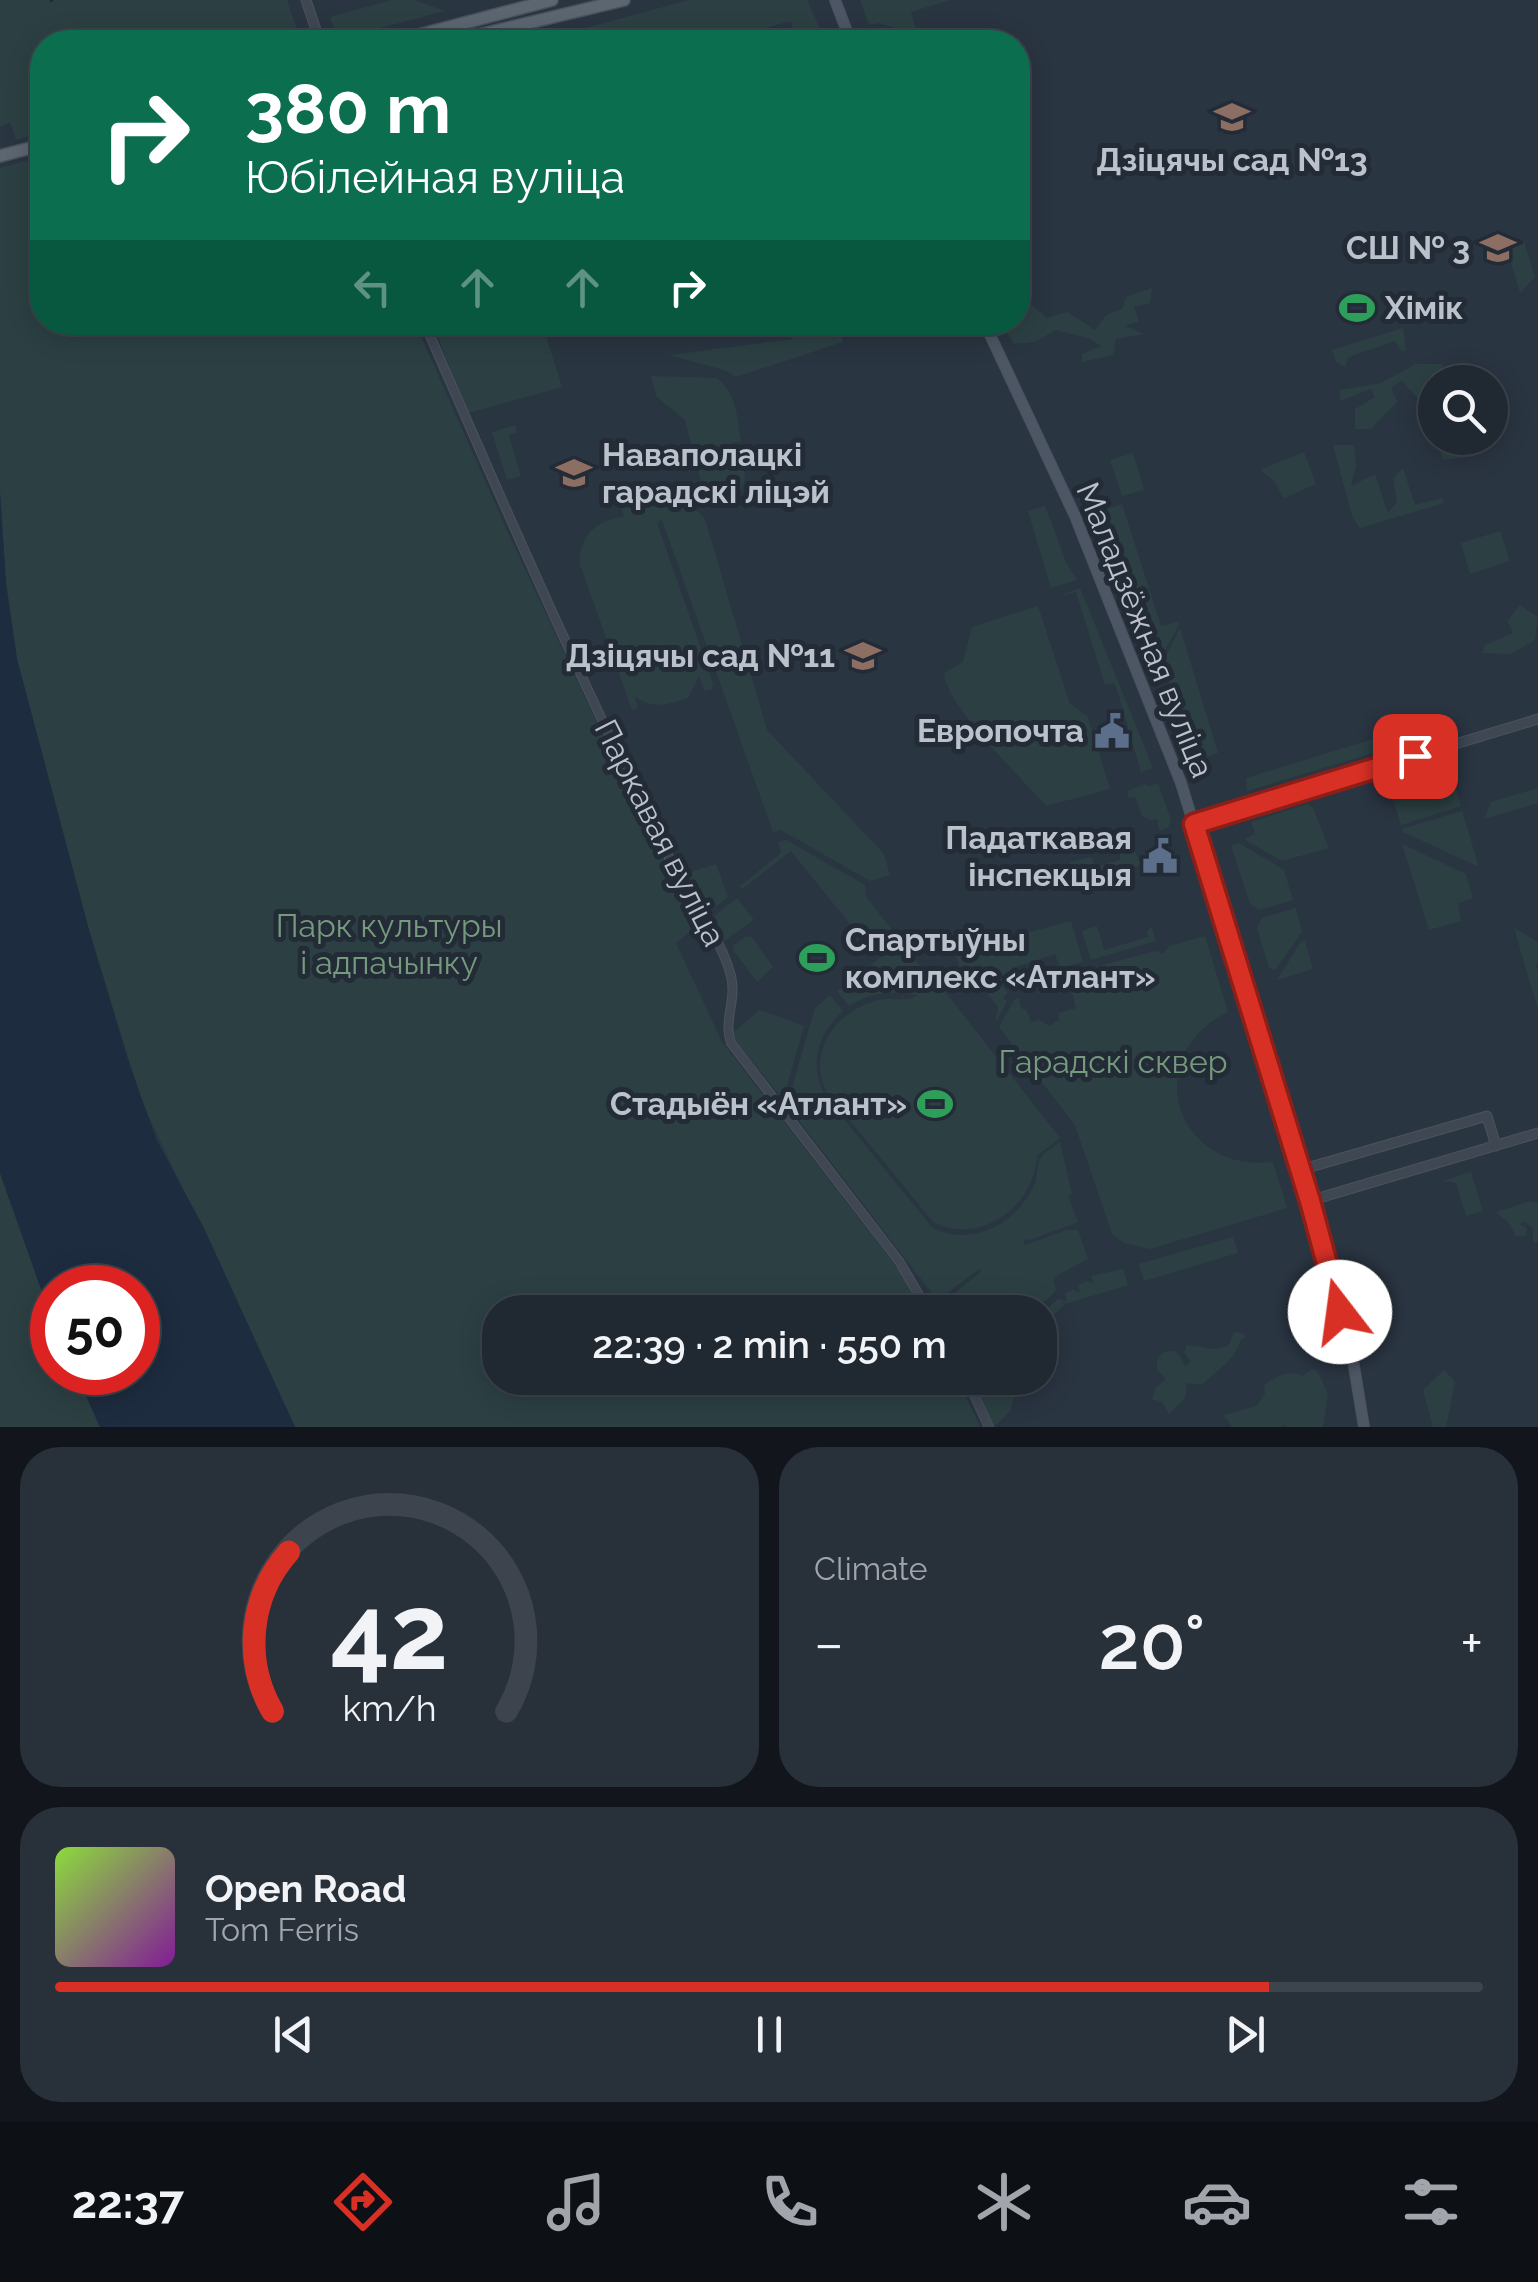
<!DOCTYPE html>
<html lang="en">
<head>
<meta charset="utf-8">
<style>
	:root { --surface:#202832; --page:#28303a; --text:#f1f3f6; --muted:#a2a6ac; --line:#3d444d; --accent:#d93025 }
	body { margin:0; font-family:Raleway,sans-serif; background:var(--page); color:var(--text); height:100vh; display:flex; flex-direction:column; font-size:38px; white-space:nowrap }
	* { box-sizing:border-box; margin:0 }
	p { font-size:32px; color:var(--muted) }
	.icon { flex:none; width:55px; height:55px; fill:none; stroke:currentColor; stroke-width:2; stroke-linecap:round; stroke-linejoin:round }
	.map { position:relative; height:1427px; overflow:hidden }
	.side { display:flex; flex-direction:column; gap:20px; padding:20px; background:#12161c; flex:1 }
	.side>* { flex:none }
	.top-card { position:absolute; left:30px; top:30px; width:1000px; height:305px; border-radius:40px; box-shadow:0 5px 25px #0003,0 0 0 2px var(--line); background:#0b6e4f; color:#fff; overflow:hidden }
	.controls { position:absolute; left:1418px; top:365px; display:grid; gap:20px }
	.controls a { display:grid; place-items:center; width:90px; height:90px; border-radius:50%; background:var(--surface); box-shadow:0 5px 25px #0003,0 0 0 2px var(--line); font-size:50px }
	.speed { position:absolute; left:30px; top:1265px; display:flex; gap:20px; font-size:50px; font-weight:700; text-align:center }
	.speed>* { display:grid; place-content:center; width:130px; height:130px; border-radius:50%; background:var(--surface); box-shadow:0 5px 25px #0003,0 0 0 2px var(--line); line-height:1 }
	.speed .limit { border:15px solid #d22; background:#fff; color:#111 }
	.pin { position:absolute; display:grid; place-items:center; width:85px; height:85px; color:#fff; margin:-42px; border-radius:20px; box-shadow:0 5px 15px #0006 }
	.me { position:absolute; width:110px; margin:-55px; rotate:345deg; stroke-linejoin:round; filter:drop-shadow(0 0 8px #0008) }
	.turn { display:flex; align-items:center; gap:35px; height:210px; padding:0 50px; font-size:45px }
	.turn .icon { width:130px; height:130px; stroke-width:2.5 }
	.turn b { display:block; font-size:70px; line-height:85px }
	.lanes { display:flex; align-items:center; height:95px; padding:0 50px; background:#0003; justify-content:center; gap:50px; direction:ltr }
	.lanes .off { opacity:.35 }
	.big { font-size:75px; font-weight:600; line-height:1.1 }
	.side .widget { flex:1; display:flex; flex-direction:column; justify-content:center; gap:15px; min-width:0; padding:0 35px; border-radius:40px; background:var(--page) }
	.side .dial { align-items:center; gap:0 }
	.dial svg { height:260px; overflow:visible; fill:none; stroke:var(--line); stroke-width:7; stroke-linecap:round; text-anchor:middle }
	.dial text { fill:var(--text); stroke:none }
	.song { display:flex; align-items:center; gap:30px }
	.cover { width:120px; height:120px; border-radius:15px; background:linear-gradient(135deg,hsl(90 70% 55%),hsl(290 70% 35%)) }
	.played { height:10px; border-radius:5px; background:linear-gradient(90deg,var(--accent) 85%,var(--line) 85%) }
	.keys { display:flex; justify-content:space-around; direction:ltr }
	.heat { display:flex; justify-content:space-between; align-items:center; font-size:55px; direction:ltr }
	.side .tiles { flex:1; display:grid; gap:20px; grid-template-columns:1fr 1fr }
	.widget:last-child { grid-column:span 2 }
	.trip { position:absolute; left:482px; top:1295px; width:575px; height:100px; border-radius:40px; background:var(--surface); box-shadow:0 5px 25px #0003,0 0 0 2px var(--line); font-weight:600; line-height:100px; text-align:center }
	.tabs { display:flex; height:160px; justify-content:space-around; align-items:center; background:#0d1014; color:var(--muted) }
	.tabs .icon { width:70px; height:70px }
	.tabs .current { color:var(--accent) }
	.tabs b { font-size:45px; color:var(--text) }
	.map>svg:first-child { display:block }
	.green { fill:#2c4043 }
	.water { fill:#1d2c3f }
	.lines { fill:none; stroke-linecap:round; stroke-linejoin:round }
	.stream { stroke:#1d2c3f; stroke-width:2.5 }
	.minor-casing { stroke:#4b525e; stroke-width:10 }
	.tertiary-casing { stroke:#4b525e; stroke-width:11 }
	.secondary-casing { stroke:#4b525e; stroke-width:12 }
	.primary-casing { stroke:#4b525e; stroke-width:14 }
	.minor { stroke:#3e4752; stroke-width:8 }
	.tertiary { stroke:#3e4752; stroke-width:9 }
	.secondary { stroke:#4d5664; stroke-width:10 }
	.primary { stroke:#5c6671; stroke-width:11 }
	.route-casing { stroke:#8d1f18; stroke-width:25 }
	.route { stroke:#d93025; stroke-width:18 }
	.labels { text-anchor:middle; stroke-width:10; stroke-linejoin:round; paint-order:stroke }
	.poi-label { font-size:32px; font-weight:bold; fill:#bbc2cb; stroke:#232b37; text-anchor:end }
	.street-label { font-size:32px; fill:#bbc2cb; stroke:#232b37 }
	.park-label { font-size:32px; fill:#759a7d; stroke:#232b37 }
</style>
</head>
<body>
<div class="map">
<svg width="1538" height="1427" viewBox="0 0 1538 1427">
	<rect width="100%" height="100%" fill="#2a3542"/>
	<path class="green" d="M 0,0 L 287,0 L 301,42 L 42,42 L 42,132 L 16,140 L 10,122 L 0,127 Z
		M 392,0 L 413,0 L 445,11 L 349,36 C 337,37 333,27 330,17 Z
		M 689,0 L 807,0 L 824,38 L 797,42 L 791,21 L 714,42 L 558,42 L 556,36 Z
		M 860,0 L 950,0 L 911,12 L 917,34 L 878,23 L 869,25 Z
		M 42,156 L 42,322 L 415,323 L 509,535 L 602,734 L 701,923 L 676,943 L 722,1042 L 906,1279 L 924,1312 L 500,1312 L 500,1378 L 957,1378 L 980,1427 L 295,1427 L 142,1102 L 89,930 L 17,659 L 6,583 L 0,492 L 0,168 Z
		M 1505,242 L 1524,242 L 1535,277 L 1520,293 Z
		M 1152,288 L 1150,303 L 1134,307 L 1139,321 L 1125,326 L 1144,334 L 1116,339 L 1113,355 L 1082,362 L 1082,354 L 1101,346 L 1088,338 L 1056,330 L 1035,342 L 1014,344 L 1006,332 L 1005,323 L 1018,322 L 1018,307 L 1032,305 L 1047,318 L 1067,312 L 1095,330 L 1106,315 L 1122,309 L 1126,297 Z
		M 432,323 L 542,323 L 562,387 L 468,413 Z
		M 788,323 L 837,323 L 843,342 L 736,377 L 724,370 L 669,355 L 792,339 Z
		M 1403,328 L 1406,350 L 1401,351 L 1395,341 L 1349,357 L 1345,367 L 1336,362 L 1332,350 Z
		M 1416,364 L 1442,364 L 1447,382 L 1435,382 L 1434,388 L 1427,377 L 1428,401 L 1416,397 L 1402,380 L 1391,388 L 1397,402 L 1371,429 L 1355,429 L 1355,409 L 1375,397 L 1371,389 L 1340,401 L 1340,390 L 1381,383 Z
		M 651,376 L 717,378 C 737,393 737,419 741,441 L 730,443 L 732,453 L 742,453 L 745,480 L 737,498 L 712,506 L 706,501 L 685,420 L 656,396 Z
		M 515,425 L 517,432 L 509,435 L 521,476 L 507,480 L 492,432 Z
		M 1449,438 L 1485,438 L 1486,445 L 1462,458 L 1443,460 L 1440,451 L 1453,446 Z
		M 1333,445 L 1354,445 L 1356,465 L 1351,486 L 1375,474 L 1388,513 L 1397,502 L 1393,478 L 1403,468 L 1415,505 L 1442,498 L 1444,503 L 1360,528 L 1352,516 Z
		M 1304,452 L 1316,484 L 1284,498 L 1273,480 L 1260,470 Z
		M 1133,453 L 1144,490 L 1122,496 L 1110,460 Z
		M 673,497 L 686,500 L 705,519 L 767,730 L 884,854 L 890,875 L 870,881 L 781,830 L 773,832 L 662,520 L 657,523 L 713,683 L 712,689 L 705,691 L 699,676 L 688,698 C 667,705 654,709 635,697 L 638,708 L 632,710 L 580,565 C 579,535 595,521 624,517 L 621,506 C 639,501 656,502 673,497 Z
		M 1122,504 L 1161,626 L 1178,622 L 1179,625 L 1160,659 L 1099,512 Z
		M 1045,506 L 1066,562 L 1077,580 L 1051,588 L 1028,511 Z
		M 1500,531 L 1510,561 L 1470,574 L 1461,543 Z
		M 1080,588 L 1153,768 L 1141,772 L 1115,683 L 1105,685 L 1076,592 L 1057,597 Z
		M 1520,605 L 1538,617 L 1535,640 L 1511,654 L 1482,653 L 1485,645 L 1513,633 L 1507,621 Z
		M 1038,606 L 1070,704 L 1088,717 L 1110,789 L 1046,806 C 1022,778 946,706 944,673 L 963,662 L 972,627 Z
		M 1180,628 L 1218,753 L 1204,757 L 1193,731 L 1190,732 L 1162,663 Z
		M 1393,733 L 1397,746 L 1247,791 L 1246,778 Z
		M 1448,762 L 1461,806 L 1401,825 L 1387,781 Z
		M 1158,783 L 1171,820 L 1168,828 L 1159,831 L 1157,819 L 1150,820 L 1142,816 L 1136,798 L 1128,797 L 1128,791 L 1144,784 L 1149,786 Z
		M 1538,788 L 1538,803 L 1484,819 L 1491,802 Z
		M 1308,804 L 1313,808 L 1329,848 L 1282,861 L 1244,839 L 1255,834 L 1251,822 Z
		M 1462,811 L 1479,867 L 1403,832 L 1402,829 Z
		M 786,840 L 865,885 L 867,898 L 897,936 L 875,955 L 791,851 L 742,889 L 740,886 L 781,853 L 778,842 Z
		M 1239,843 L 1284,870 L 1293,900 L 1260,910 L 1250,904 L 1231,845 Z
		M 1402,844 L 1466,874 L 1473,898 L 1458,903 L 1461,921 L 1429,930 Z
		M 1133,846 L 1140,863 L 1138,866 L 1078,883 L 1074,881 L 1070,862 L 1091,857 L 1096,867 L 1120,860 L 1120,849 Z
		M 716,864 L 728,897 L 708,913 L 685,874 Z
		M 737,898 L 754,920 L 724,941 L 708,921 Z
		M 1296,908 L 1302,932 L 1275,970 L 1269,968 L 1257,928 L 1262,918 Z
		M 1071,921 L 1083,962 L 1060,968 L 1055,954 L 1012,968 L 1015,983 L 1002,987 L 1008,992 L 1003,998 L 1007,1002 L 995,1023 L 998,1007 L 973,976 L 964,983 L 955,951 L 972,946 L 974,950 L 1008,938 L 1010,944 L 1006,946 L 1010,955 L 1022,950 L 1019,943 L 1014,943 L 1012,937 Z
		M 1097,926 L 1104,950 L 1148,937 L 1147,931 L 1152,927 L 1156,941 L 1091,960 L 1082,931 Z
		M 1514,928 L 1538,942 L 1538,963 L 1535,967 L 1538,970 L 1538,1010 Z
		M 746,936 L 752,937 L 773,967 L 757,982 L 733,950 L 734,945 Z
		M 1205,936 L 1228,1012 C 1137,1057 1177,1174 1273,1162 L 1287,1208 L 1150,1249 L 1124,1243 L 1112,1234 L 1075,1125 L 999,1027 L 1014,1000 L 1019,998 L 1021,1008 L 1027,1011 L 1031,1022 L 1040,1020 L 1049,1026 L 1059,1020 L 1059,1013 L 1076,1008 L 1071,988 L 1066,989 L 1062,976 L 1155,951 L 1163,954 L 1169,946 Z
		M 1305,941 L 1313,969 L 1277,980 L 1301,942 Z
		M 901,942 L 933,982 L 936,980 L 1060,1138 L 1037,1156 C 1034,1206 982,1246 933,1222 L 826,1091 C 807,1050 837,1010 879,1000 C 893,997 907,1003 918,995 C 896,990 869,992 849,1006 L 837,991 Z
		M 830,995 L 843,1011 C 817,1034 809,1065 825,1096 L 932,1227 C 970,1248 1014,1225 1033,1188 C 1038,1179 1036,1165 1041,1157 C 1044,1152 1055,1146 1060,1142 L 1072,1194 L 1068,1196 L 1078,1222 L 1030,1240 L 1025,1239 L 1023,1246 L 1066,1230 L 1078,1230 L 1088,1259 L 1056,1276 L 1053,1281 L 1056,1291 L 1033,1312 L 935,1312 L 933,1310 L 982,1271 L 979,1269 L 930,1306 L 931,1292 L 787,1105 L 815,1008 Z
		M 760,1010 L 804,1026 L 783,1099 L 734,1039 L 733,1033 Z
		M 1471,1172 L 1483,1211 L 1466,1216 L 1456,1183 L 1442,1181 Z
		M 0,1173 L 52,1320 L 52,1372 L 76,1373 L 100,1427 L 0,1427 Z
		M 1530,1201 L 1538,1203 L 1538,1242 L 1533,1243 L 1533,1228 L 1523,1221 L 1520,1224 L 1527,1229 L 1525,1237 L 1516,1236 L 1509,1223 L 1496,1212 Z
		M 1233,1237 L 1238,1253 L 1144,1281 L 1139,1264 Z
		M 1123,1269 L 1128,1285 L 1065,1304 L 1061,1301 L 1064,1305 L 1040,1328 L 1040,1315 L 1058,1299 L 1067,1301 L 1065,1293 L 1073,1290 L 1080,1293 L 1078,1285 L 1087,1281 L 1094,1284 L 1091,1276 Z
		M 1234,1332 L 1245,1334 L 1245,1338 L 1241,1339 C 1233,1363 1220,1367 1202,1385 L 1187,1383 L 1185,1398 L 1169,1414 L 1162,1402 L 1152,1399 L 1156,1387 L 1166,1379 L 1157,1370 C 1155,1356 1165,1347 1178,1353 L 1185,1366 L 1191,1362 L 1184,1352 L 1187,1345 L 1214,1349 L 1228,1346 Z
		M 1312,1369 L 1317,1371 L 1328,1393 L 1323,1427 L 1285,1427 L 1285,1424 L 1281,1427 L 1232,1427 L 1224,1415 L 1256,1406 L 1265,1394 L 1264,1385 C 1278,1376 1287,1369 1303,1376 Z
		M 1444,1370 L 1455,1382 L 1446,1427 L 1433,1427 L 1423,1390 Z
		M 991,1378 L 1003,1378 L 1016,1391 L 1010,1411 L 994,1427 L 977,1393 Z"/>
	<path class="water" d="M 0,492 L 6,583 L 17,659 L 89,930 L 128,1060 L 157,1141 L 204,1228 L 295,1427 L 100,1427 L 76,1373 L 138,1372 L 138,1288 L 52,1288 L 52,1320 L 0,1173 Z"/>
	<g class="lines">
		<path class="stream" d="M 51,1 L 52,0"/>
		<defs>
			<path id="minor" d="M 424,322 C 492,478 560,634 634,787 C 650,821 667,855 686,888 C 702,916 723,945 731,976 C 737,1000 723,1020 731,1043 L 899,1261 L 929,1312
				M 966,1378 L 989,1427"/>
			<path id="tertiary" d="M 306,0 L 320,42
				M 1194,823 L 1538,719
				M 1300,1170 L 1487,1116 L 1496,1146
				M 1309,1201 L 1538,1133"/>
			<path id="secondary" d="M 835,0 L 851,42
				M 984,322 L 1075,516 L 1181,783 L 1315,1220 L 1352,1354 L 1364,1427"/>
			<path id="primary" d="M 392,42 L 552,0
				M 449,42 L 624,0
				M 0,156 L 42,145"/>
		</defs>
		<use href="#minor" class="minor-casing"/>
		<use href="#tertiary" class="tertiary-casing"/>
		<use href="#secondary" class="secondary-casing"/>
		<use href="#primary" class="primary-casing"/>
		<use href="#minor" class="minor"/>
		<use href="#tertiary" class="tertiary"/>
		<use href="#secondary" class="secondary"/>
		<use href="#primary" class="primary"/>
	</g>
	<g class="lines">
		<defs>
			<path id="route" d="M 1340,1312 L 1310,1201 L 1194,824 L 1415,756"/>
		</defs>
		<use href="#route" class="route-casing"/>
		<use href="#route" class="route"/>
	</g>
	<defs>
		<symbol id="school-bare" viewBox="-9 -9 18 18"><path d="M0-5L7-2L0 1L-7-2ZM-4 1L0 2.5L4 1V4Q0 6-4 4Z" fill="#8d6e63" stroke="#232b37" stroke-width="2.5" paint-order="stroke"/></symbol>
		<symbol id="stadium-bare" viewBox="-9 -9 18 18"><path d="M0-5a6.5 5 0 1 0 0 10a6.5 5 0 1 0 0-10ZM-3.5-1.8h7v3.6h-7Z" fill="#2e9e5b" stroke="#232b37" stroke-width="2.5" paint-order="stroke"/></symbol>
		<symbol id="civic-bare" viewBox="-9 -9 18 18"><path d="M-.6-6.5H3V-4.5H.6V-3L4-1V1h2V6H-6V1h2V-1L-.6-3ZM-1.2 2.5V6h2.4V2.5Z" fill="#5c6f8a" stroke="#232b37" stroke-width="2.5" paint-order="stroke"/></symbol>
	</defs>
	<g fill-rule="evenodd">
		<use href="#school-bare" x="1207" y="92" width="50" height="50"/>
		<use href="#school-bare" x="1473" y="223" width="50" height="50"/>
		<use href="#stadium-bare" x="1332" y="283" width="50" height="50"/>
		<use href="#school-bare" x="549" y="448" width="50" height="50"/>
		<use href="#school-bare" x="838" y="631" width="50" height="50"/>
		<use href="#civic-bare" x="1087" y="706" width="50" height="50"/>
		<use href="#civic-bare" x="1135" y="831" width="50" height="50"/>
		<use href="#stadium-bare" x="792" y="933" width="50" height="50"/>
		<use href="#stadium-bare" x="910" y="1079" width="50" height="50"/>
	</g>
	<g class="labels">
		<g class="poi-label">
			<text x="1232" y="171" text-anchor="middle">Дзіцячы сад №13</text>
			<text x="1470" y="259">СШ № 3</text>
			<text x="1385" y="319" text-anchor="start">Хімік</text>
			<text x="602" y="466" text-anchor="start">Наваполацкі<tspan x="602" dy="37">гарадскі ліцэй</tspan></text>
			<text x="835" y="667">Дзіцячы сад №11</text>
			<text x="1084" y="742">Европочта</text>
			<text x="1132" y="849">Падаткавая<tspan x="1132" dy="37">інспекцыя</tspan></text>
			<text x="845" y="951" text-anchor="start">Спартыўны<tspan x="845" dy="37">комплекс «Атлант»</tspan></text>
			<text x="907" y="1115">Стадыён «Атлант»</text>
		</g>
		<g class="street-label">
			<text transform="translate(1145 630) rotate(68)" y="11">Маладзёжная вуліца</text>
			<text transform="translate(660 833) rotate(63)" y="11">Паркавая вуліца</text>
		</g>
		<g class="park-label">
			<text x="389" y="937">Парк культуры<tspan x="389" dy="37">і адпачынку</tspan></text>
			<text x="1113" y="1073">Гарадскі сквер</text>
		</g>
	</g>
</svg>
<div class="controls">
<a><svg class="icon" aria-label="search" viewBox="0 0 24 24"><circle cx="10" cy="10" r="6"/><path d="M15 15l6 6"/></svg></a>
</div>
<div class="speed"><div class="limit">50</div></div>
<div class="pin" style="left:1415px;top:756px;background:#d93025"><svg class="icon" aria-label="arrive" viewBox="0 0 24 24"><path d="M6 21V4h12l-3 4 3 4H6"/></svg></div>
<svg class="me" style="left:1340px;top:1312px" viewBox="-20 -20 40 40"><circle r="19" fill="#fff"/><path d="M0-13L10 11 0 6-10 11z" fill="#d93025"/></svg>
<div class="trip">22:39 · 2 min · 550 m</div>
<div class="top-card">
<div class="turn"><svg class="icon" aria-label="right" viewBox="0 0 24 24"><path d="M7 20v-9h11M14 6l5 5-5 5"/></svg><div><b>380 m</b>Юбілейная вуліца</div></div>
<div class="lanes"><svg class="icon off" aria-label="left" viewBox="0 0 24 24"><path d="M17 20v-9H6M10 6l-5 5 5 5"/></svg><svg class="icon off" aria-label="ahead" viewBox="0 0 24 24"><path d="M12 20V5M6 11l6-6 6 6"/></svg><svg class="icon off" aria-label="ahead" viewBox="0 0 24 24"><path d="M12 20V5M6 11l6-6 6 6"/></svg><svg class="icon" aria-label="right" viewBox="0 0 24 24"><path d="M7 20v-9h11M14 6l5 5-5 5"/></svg></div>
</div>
</div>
<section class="side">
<div class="tiles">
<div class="widget dial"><svg viewBox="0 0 100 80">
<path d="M14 69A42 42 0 1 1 86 69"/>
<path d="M14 69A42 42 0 0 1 19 20" stroke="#d93025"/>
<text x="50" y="56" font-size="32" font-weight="700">42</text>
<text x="50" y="72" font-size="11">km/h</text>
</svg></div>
<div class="widget"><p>Climate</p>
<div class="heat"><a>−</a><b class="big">20°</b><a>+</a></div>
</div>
<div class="widget">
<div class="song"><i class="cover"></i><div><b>Open Road</b><p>Tom Ferris</p></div></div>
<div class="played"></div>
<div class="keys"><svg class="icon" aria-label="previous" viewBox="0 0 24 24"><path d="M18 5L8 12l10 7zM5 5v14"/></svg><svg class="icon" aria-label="pause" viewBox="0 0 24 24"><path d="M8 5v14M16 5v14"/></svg><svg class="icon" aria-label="next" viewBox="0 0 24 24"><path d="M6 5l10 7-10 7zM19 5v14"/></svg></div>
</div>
</div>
</section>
<nav class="tabs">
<b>22:37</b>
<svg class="icon current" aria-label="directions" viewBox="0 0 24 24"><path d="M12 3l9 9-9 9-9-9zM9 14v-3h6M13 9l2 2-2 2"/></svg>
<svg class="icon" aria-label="music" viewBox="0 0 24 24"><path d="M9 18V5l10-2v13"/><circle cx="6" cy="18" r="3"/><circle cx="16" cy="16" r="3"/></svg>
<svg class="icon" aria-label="phone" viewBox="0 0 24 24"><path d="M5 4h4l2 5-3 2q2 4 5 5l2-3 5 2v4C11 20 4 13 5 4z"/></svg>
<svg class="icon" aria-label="climate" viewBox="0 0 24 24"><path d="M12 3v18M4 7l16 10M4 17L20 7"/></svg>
<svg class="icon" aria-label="car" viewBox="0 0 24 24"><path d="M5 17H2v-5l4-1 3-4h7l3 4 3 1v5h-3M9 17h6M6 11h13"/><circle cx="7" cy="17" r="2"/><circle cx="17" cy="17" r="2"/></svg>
<svg class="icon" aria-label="filters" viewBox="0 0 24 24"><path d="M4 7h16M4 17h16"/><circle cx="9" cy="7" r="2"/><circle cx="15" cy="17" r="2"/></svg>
</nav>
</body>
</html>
